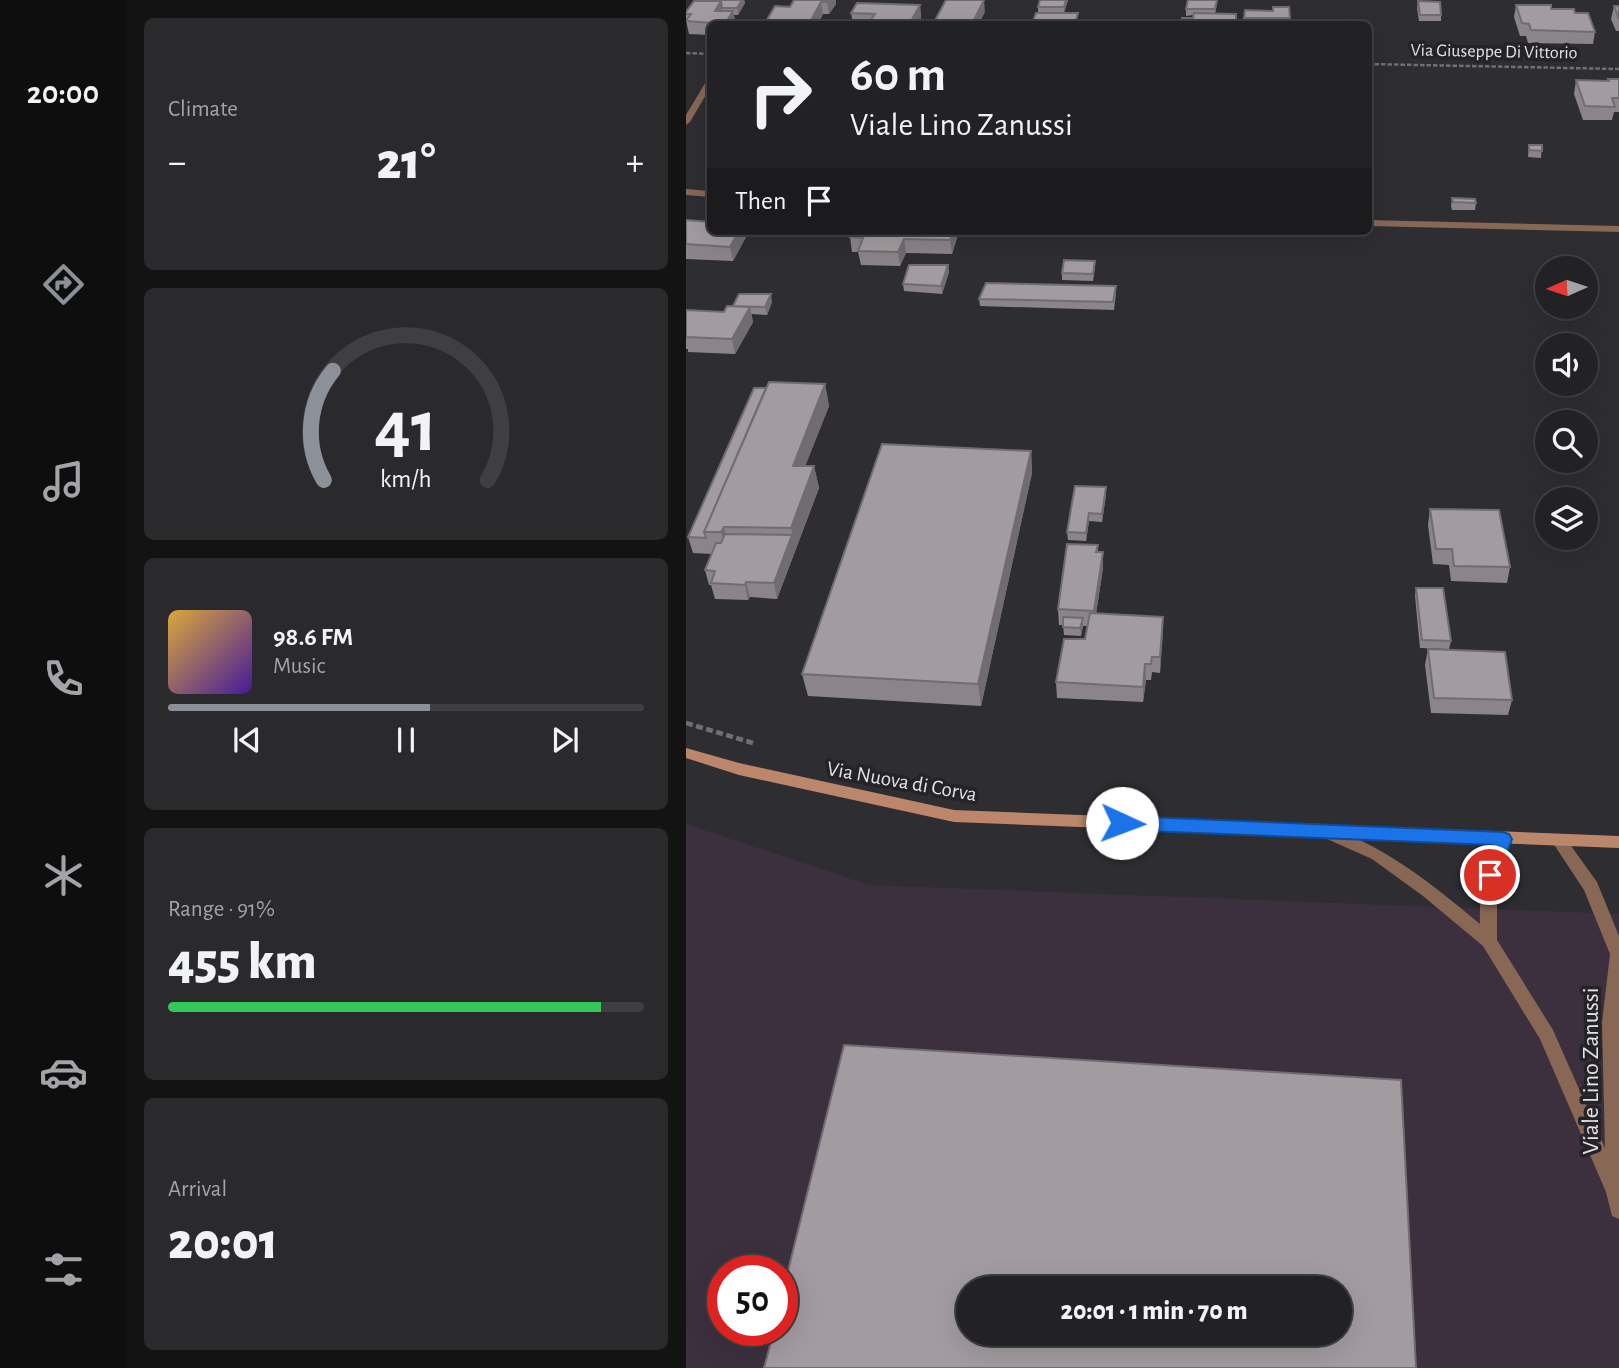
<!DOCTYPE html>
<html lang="en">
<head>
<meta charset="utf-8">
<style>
	:root { --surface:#222225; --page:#2a2a2d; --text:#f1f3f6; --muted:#a2a4a7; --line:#3f3f42; --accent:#8c9099 }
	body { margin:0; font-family:"Alegreya Sans",sans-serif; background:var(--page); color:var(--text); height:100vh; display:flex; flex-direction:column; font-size:26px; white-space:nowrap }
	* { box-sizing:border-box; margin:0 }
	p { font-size:23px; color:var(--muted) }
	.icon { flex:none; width:38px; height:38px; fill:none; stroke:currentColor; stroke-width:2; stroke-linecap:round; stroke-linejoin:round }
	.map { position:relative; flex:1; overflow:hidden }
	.details { display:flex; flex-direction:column; gap:18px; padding:18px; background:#131314; width:560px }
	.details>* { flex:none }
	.banner { position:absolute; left:21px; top:21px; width:665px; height:214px; border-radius:10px; box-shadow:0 7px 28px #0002,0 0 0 2px var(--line); background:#222225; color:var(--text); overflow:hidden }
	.needle { width:46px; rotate:267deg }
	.buttons { position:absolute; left:849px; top:256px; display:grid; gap:14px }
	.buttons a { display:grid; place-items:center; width:63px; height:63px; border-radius:50%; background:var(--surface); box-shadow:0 7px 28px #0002,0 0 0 2px var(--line); font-size:35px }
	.speed { position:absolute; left:21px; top:1255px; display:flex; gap:14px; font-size:35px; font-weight:700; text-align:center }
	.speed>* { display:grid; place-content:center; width:91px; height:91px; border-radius:50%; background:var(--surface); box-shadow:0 7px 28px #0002,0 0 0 2px var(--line); line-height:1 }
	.speed .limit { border:10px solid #d22; background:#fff; color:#111 }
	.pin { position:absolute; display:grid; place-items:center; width:60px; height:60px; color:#fff; margin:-30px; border:4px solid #fff; border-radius:50%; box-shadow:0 2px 7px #0007 }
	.me { position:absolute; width:77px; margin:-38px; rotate:92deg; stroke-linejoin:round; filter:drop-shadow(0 0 5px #0008) }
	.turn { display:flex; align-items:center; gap:24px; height:147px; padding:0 28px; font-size:32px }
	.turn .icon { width:91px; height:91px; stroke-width:2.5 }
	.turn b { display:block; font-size:49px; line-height:60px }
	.then { display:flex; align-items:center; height:66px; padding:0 28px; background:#0003; gap:14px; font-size:26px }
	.big { font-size:52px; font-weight:800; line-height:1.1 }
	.details .card { flex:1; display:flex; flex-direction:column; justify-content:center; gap:10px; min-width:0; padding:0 24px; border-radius:10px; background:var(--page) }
	.details .dial { align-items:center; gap:0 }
	.dial svg { height:182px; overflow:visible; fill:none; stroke:var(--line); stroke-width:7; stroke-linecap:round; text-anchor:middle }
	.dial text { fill:var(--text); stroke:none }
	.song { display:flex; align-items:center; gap:21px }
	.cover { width:84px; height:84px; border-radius:10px; background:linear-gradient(135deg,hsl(40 70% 55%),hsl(260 70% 35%)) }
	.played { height:7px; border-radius:4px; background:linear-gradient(90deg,var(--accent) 55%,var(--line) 55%) }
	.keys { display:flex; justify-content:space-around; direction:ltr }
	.heat { display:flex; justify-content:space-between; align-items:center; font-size:38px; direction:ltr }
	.charge { height:10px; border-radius:5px; background:linear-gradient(90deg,#34c759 91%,var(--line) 0) }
	.trip { position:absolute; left:270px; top:1276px; width:396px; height:70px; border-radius:35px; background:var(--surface); box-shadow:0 7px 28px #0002,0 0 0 2px var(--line); font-weight:800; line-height:70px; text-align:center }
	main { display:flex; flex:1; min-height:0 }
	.dock { display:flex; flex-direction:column; width:126px; justify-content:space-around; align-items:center; background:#0e0e0f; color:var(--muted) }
	.dock .icon { width:49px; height:49px }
	.dock .current { color:var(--accent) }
	.dock b { font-size:32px; color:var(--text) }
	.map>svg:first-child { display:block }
	.industrial { fill:#3c303f; fill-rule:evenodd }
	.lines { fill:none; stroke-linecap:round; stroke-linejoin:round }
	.path-far1 { stroke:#706f73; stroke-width:2.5; stroke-dasharray:4.5 2; stroke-linecap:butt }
	.path { stroke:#706f73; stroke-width:4.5; stroke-dasharray:7 3.5; stroke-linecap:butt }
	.street { fill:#886755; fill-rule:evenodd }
	.secondary { fill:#bb866a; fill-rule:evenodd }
	.wall { fill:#8b8589 }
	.shaded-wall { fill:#716c6f }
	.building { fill:#a29b9f; stroke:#716c6f; stroke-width:2; fill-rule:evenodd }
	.route { fill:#1a73e8; stroke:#114b97; stroke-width:2 }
	.labels { text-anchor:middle; stroke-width:7; stroke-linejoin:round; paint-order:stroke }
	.far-street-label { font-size:18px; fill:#e3e2e5; stroke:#252328 }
	.street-label { font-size:21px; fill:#e3e2e5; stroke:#252328 }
	.near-street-label { font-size:24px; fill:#e3e2e5; stroke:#252328 }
</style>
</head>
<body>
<main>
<nav class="dock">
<b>20:00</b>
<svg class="icon current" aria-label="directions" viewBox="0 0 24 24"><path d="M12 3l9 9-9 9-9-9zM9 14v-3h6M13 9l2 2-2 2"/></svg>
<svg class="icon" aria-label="music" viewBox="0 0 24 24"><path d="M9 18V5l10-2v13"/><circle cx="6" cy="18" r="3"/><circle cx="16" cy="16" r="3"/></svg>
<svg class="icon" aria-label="phone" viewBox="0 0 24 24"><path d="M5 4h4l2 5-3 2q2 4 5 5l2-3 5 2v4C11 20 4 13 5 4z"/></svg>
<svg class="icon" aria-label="climate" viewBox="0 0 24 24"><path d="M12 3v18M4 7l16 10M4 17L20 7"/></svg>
<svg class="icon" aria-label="car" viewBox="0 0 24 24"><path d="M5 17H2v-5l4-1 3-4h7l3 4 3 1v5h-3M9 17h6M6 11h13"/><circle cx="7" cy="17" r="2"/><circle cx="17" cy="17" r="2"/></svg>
<svg class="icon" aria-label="filters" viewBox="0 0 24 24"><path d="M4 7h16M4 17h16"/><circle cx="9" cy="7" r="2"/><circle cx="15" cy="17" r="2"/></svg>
</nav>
<section class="details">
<div class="card"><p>Climate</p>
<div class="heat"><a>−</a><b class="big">21°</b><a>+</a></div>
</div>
<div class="card dial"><svg viewBox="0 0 100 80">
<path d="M14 69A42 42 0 1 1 86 69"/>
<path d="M14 69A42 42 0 0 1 18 21" stroke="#8c9099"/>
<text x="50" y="56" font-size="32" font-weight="700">41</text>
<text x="50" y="72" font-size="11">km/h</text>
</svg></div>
<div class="card">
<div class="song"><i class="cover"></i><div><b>98.6 FM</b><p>Music</p></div></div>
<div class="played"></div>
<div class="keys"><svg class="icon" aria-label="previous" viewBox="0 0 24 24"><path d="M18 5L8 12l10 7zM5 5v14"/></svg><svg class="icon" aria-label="pause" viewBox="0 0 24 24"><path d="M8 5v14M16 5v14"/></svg><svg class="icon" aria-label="next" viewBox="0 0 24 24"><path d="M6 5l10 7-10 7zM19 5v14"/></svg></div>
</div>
<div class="card"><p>Range · 91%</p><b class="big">455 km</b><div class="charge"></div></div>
<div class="card"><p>Arrival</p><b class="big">20:01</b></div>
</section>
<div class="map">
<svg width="933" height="1368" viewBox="0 0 933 1368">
	<rect width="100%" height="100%" fill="#2e2d31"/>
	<path class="industrial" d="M 0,824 L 183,885 L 933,914 L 933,1368 L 0,1368 ZM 37,1270 L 96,1270 L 96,1330 L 37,1330 ZM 282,1288 L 653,1288 L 653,1334 L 282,1334 Z"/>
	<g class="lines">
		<path class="path-far1" d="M 0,53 L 24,54
			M 682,64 L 933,69"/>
		<path class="path" d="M 0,723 L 67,743"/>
		<path class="street" d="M 21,80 L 24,80 L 24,88 L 4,122 L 0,125 L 0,115 Z
			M 0,189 L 24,191 L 24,197 L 0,195 Z
			M 682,220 L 933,226 L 933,232 L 682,226 Z
			M 637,825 C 698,845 746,884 794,924 C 793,893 797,863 812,835 L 817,833 L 822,835 L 825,839 L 815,865 L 811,889 L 811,940 L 867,1030 L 919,1148 L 916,1023 L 924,954 L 898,890 L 865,840 L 868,836 L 873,834 L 878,836 L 911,882 L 933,936 L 933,1219 L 926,1216 L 920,1192 L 854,1039 L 797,946 L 737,896 L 686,859 L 632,835 L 629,831 L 632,827 Z"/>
		<path class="secondary" d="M 0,748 L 53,763 L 268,810 L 933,836 L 933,848 L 268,822 L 53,775 L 0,758 Z"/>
	</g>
	<path class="wall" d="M 36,0 L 58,0 L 59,3 L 52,15 L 48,15 L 49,24 L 24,24 L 24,35 L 3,34 L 0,20 L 0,12 Z
		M 108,0 L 150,0 L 150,4 L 143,14 L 137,14 L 132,24 L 80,24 L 79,23 L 104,7 Z
		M 354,0 L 382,0 L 378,13 L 352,13 L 352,7 Z
		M 732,1 L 755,15 L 755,21 L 733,21 L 731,8 Z
		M 531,4 L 529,14 L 507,18 L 507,15 L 500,16 L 500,9 Z
		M 234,5 L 235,18 L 232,24 L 167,24 L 165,13 Z
		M 830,5 L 889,13 L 909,32 L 907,44 L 842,43 L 840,36 L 834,36 L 828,17 Z
		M 928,6 L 933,6 L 933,31 L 930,31 L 925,19 Z
		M 559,10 L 587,11 L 604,18 L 603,24 L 558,24 Z
		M 922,79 L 933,79 L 933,112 L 928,112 L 926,120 L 897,120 L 888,94 L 890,80 L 922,81 Z
		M 843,145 L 856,145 L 855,158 L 842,157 Z
		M 766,198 L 790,203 L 789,210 L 766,210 L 765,206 Z
		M 0,220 L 60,237 L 47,261 L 0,259 Z
		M 273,231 L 266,254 L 220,253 L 214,266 L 175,265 L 172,252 L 166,252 L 164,237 Z
		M 409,261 L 409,268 L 407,281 L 376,280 L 376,273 Z
		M 262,265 L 263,272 L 256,294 L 218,291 L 217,284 Z
		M 430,293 L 428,310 L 294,306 L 293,299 Z
		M 86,302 L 81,315 L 65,314 L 67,322 L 49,354 L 2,352 L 2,349 L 0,349 L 0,310 L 38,312 Z
		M 139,384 L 143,406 L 119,466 L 128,466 L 133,488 L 91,599 L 64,597 L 62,600 L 29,599 L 25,585 L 23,585 L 19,570 L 26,554 L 7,553 L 2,537 L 80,388 Z
		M 345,451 L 346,473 L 295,706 L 122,696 L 116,674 Z
		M 420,487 L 420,495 L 416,522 L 403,521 L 400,541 L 382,540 L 381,532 Z
		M 744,509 L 824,567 L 821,583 L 765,581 L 763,565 L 747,564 L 742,525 Z
		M 412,545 L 412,552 L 417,552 L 417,568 L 410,614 L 477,617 L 474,673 L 466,672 L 465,680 L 460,680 L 457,702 L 371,698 L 370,682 L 399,639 L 401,626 L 397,626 L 395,636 L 378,635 L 377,625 L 373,625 L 372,609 Z
		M 730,588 L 765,641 L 763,649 L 734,648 L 729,596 Z
		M 742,649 L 826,700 L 822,715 L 745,713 L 739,665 Z"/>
	<path class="shaded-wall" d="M 56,0 L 58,0 L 59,3 L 52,15 L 51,8 Z
		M 143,0 L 150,0 L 150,4 L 143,14 L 141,2 Z
		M 298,0 L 299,12 L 293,24 L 286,24 Z
		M 380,0 L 382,0 L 378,13 L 378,7 Z
		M 35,1 L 37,14 L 29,11 Z
		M 135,2 L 137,14 L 132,24 L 123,24 Z
		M 234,5 L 235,18 L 232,24 L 225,24 Z
		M 47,11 L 50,24 L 39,24 Z
		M 53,231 L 59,231 L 60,237 L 47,261 L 44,247 Z
		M 267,231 L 273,231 L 266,254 L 264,240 Z
		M 218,239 L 220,253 L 214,266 L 212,252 Z
		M 262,265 L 263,272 L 256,294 L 255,286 Z
		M 85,294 L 86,302 L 81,315 L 79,307 Z
		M 64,307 L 67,322 L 49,354 L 46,339 Z
		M 139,384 L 143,406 L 111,487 L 107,466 Z
		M 345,451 L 346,473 L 295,706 L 292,684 Z
		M 128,466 L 133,488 L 91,599 L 88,583 L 106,535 L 105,528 Z
		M 420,487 L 420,495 L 416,522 L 416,514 Z
		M 403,513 L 403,521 L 400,541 L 400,533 Z
		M 38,527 L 43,549 L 41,554 L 35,532 Z
		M 417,552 L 417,568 L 408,627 L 408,611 Z
		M 60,582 L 64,597 L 62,600 L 59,585 Z
		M 477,617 L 477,633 L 474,673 L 474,657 Z
		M 397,618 L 397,626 L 395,636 L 394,628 Z
		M 459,664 L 460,680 L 457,702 L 457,687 Z"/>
	<path class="building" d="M 36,0 L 56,0 L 51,8 L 36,8 L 35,1 Z
		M 108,0 L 143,0 L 141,2 L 135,2 L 123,24 L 79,23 L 89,6 L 104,7 Z
		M 260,0 L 298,0 L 286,24 L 247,24 Z
		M 354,0 L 380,0 L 378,7 L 352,7 Z
		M 502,0 L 531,0 L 529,9 L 500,9 Z
		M 8,1 L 35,1 L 29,11 L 47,11 L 39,24 L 0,21 L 5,14 L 0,14 L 0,12 Z
		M 732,1 L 754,2 L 755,15 L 734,15 Z
		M 171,3 L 234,5 L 224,23 L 184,21 L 189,14 L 165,13 Z
		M 830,5 L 865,5 L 865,9 L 888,9 L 889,13 L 902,13 L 909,32 L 845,30 L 843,24 L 836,23 Z
		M 928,6 L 933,6 L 933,19 Z
		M 587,7 L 603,7 L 604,18 L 558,18 L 559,10 L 587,11 Z
		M 350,13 L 392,13 L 389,24 L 346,24 Z
		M 508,13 L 550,14 L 550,24 L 495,24 L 496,18 L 507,18 Z
		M 922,79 L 933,79 L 933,98 L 926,98 L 929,107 L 899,106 L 890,80 L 923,81 Z
		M 843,145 L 856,145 L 856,151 L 843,150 Z
		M 766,198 L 789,199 L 790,203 L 767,202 Z
		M 0,220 L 24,222 L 24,231 L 53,231 L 44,247 L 0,244 Z
		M 167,231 L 267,231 L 264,240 L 218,239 L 212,252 L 172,251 L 177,238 L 164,237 Z
		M 378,260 L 409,261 L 407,274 L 376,273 Z
		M 223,265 L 262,265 L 255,286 L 217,284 Z
		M 300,283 L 430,286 L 427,302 L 293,299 Z
		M 53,294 L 85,294 L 79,307 L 47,306 Z
		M 41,306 L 64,307 L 46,339 L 0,337 L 0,310 L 38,312 Z
		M 83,382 L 139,384 L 107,466 L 128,466 L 105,528 L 38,527 L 35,532 L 18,532 Z
		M 68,388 L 80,388 L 18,532 L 20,538 L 2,537 Z
		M 196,444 L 345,451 L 292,684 L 116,674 Z
		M 389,486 L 420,487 L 416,514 L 403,513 L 400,533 L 381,532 Z
		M 744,509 L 813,510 L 824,567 L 768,566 L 766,549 L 750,549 Z
		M 39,534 L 106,535 L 88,583 L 60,582 L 59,585 L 25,583 L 29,571 L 19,570 L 30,543 L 35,543 Z
		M 381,544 L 412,545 L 410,552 L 417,552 L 408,611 L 372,609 Z
		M 730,588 L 757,588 L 765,641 L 736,640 Z
		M 404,613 L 477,617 L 474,657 L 466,657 L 465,664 L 459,664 L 457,687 L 370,682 L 378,639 L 399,639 Z
		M 377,617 L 397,618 L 394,628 L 377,627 Z
		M 742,649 L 819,652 L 826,700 L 748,698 Z
		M 158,1045 L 715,1080 L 730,1368 L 78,1368 L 88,1330 L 96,1330 L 96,1295 ZM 282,1288 L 653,1288 L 653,1334 L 282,1334 Z"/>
	<path class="route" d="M 436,816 L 817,832 L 823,834 L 826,839 L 813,875 L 810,880 L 797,880 L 795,875 L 806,845 L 436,830 L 430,828 L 427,823 L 430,818 Z"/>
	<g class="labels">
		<g class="far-street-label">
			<text transform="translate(808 51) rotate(1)" y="6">Via Giuseppe Di Vittorio</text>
		</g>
		<g class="street-label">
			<text transform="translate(216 781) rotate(10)" y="7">Via Nuova di Corva</text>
		</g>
		<g class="near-street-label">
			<text transform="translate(904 1071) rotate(-90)" y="8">Viale Lino Zanussi</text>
		</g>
	</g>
</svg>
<div class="buttons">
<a><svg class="needle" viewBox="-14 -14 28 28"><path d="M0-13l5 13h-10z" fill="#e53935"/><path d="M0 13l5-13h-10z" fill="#a2a4a7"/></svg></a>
<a><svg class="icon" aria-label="sound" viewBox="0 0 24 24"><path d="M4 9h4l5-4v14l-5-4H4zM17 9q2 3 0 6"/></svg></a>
<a><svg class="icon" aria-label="search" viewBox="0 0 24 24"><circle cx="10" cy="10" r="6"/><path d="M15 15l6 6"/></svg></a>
<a><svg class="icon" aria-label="layers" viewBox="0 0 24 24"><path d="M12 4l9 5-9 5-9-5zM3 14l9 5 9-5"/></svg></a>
</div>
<div class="speed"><div class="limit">50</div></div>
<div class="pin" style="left:804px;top:875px;background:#d93025"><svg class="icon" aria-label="arrive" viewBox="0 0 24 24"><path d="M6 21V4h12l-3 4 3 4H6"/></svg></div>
<svg class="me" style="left:436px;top:823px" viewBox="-20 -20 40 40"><circle r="19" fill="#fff"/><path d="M0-13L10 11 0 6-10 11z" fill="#1a73e8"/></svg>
<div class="trip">20:01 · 1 min · 70 m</div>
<div class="banner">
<div class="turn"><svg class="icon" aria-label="right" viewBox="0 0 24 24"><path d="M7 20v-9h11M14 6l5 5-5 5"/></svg><div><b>60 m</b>Viale Lino Zanussi</div></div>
<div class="then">Then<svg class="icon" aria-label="arrive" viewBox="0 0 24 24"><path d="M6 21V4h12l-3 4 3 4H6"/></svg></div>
</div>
</div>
</main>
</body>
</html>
